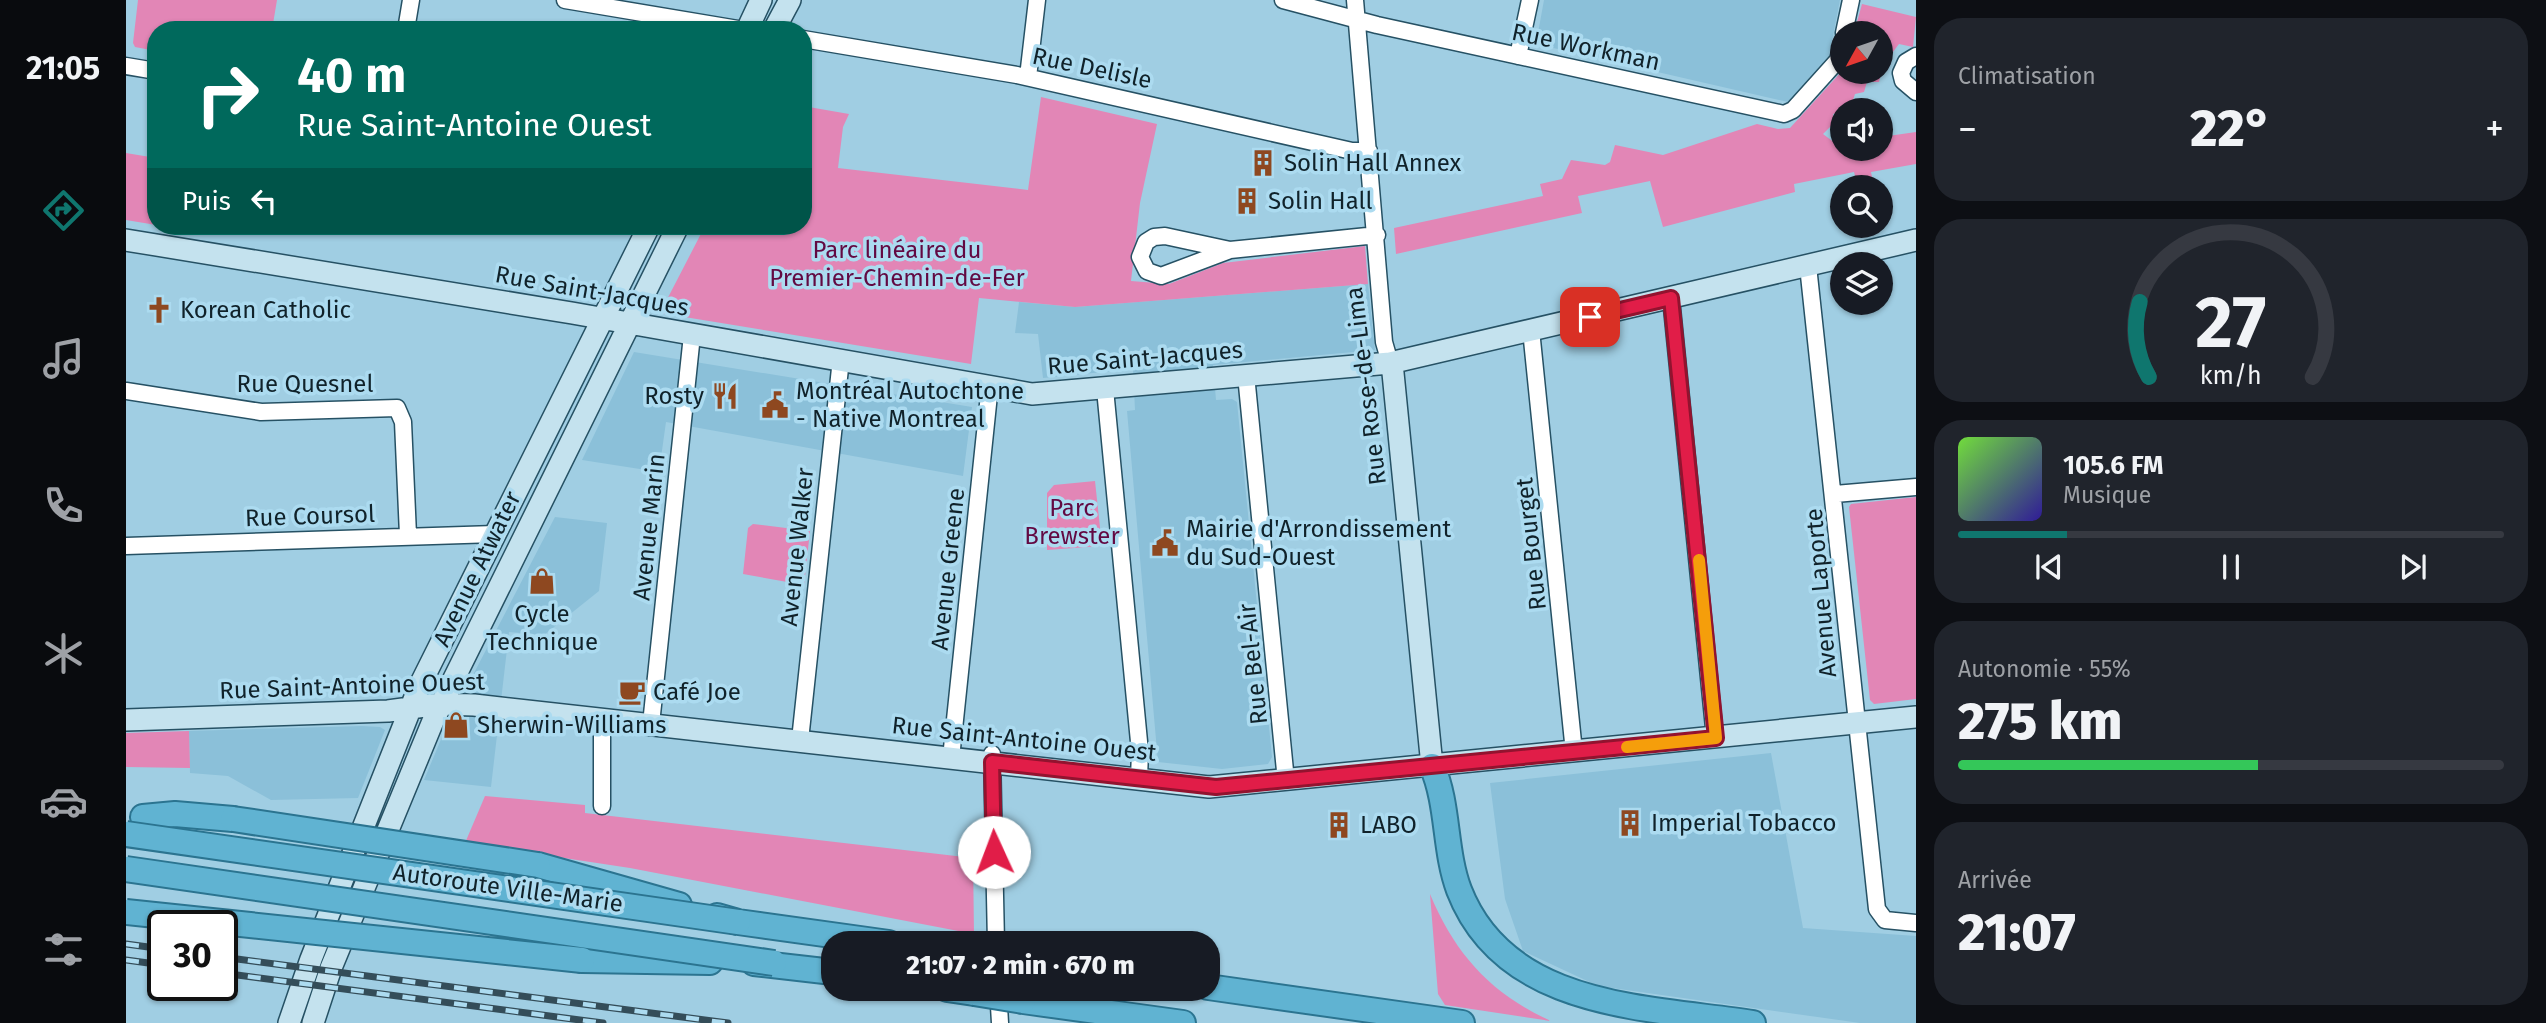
<!DOCTYPE html>
<html lang="fr">
<head>
<meta charset="utf-8">
<style>
	:root { --surface:#171b24; --page:#20242c; --text:#f1f3f6; --muted:#9ea1a6; --line:#363941; --accent:#0f766e }
	body { margin:0; font-family:"Fira Sans",sans-serif; background:var(--page); color:var(--text); height:100vh; display:flex; flex-direction:column; font-size:26px; white-space:nowrap }
	* { box-sizing:border-box; margin:0 }
	p { font-size:23px; color:var(--muted) }
	.icon { flex:none; width:38px; height:38px; fill:none; stroke:currentColor; stroke-width:2; stroke-linecap:round; stroke-linejoin:round }
	.map { position:relative; flex:1; overflow:hidden }
	.drawer { display:flex; flex-direction:column; gap:18px; padding:18px; background:#0d0f14; width:630px }
	.drawer>* { flex:none }
	.top-card { position:absolute; left:21px; top:21px; width:665px; height:214px; border-radius:28px; box-shadow:0 2px 5px #0004; background:#00695c; color:#fff; overflow:hidden }
	.needle { width:46px; rotate:230deg }
	.buttons { position:absolute; left:1704px; top:21px; display:grid; gap:14px }
	.buttons a { display:grid; place-items:center; width:63px; height:63px; border-radius:50%; background:var(--surface); box-shadow:0 2px 5px #0004; font-size:35px }
	.speed { position:absolute; left:21px; top:910px; display:flex; gap:14px; font-size:35px; font-weight:700; text-align:center }
	.speed>* { display:grid; place-content:center; width:91px; height:91px; border-radius:50%; background:var(--surface); box-shadow:0 2px 5px #0004; line-height:1 }
	.speed .limit { border:4px solid #111; border-radius:10px; background:#fff; color:#111 }
	.pin { position:absolute; display:grid; place-items:center; width:60px; height:60px; color:#fff; margin:-30px; border-radius:14px; box-shadow:0 4px 10px #0006 }
	.me { position:absolute; width:77px; margin:-38px; rotate:358deg; stroke-linejoin:round; filter:drop-shadow(0 0 5px #0008) }
	.turn { display:flex; align-items:center; gap:24px; height:147px; padding:0 35px; font-size:32px }
	.turn .icon { width:91px; height:91px; stroke-width:2.5 }
	.turn b { display:block; font-size:49px; line-height:60px }
	.then { display:flex; align-items:center; height:66px; padding:0 35px; background:#0003; gap:14px; font-size:26px }
	.big { font-size:52px; font-weight:800; line-height:1.1 }
	.drawer .tile { flex:1; display:flex; flex-direction:column; justify-content:center; gap:10px; min-width:0; padding:0 24px; border-radius:28px; background:var(--page) }
	.drawer .dial { align-items:center; gap:0 }
	.dial svg { height:182px; overflow:visible; fill:none; stroke:var(--line); stroke-width:7; stroke-linecap:round; text-anchor:middle }
	.dial text { fill:var(--text); stroke:none }
	.song { display:flex; align-items:center; gap:21px }
	.cover { width:84px; height:84px; border-radius:10px; background:linear-gradient(135deg,hsl(100 70% 55%),hsl(250 70% 35%)) }
	.played { height:7px; border-radius:4px; background:linear-gradient(90deg,var(--accent) 20%,var(--line) 20%) }
	.keys { display:flex; justify-content:space-around; direction:ltr }
	.heat { display:flex; justify-content:space-between; align-items:center; font-size:38px; direction:ltr }
	.charge { height:10px; border-radius:5px; background:linear-gradient(90deg,#34c759 55%,var(--line) 0) }
	.trip { position:absolute; left:695px; top:931px; width:399px; height:70px; border-radius:28px; background:var(--surface); box-shadow:0 2px 5px #0004; font-weight:800; line-height:70px; text-align:center }
	main { display:flex; flex:1; min-height:0 }
	.tab-bar { display:flex; flex-direction:column; width:126px; justify-content:space-around; align-items:center; background:#090b0e; color:var(--muted) }
	.tab-bar .icon { width:49px; height:49px }
	.tab-bar .on { color:var(--accent) }
	.tab-bar b { font-size:32px; color:var(--text) }
	.map>svg:first-child { display:block }
	.built { fill:#8bc0d9 }
	.green { fill:#e286b6 }
	.lines { fill:none; stroke-linecap:round; stroke-linejoin:round }
	.minor-casing { stroke:#265164; stroke-width:19 }
	.secondary-casing { stroke:#265164; stroke-width:24 }
	.trunk-casing { stroke:#2b7490; stroke-width:28 }
	.minor { stroke:#fff; stroke-width:16 }
	.secondary { stroke:#c4e2ee; stroke-width:21 }
	.trunk { stroke:#60b3d2; stroke-width:24 }
	.rail-casing { stroke:#344d59; stroke-width:7 }
	.rail { stroke:#acdbf0; stroke-width:4.5; stroke-dasharray:13; stroke-linecap:butt }
	.trunk-bridge-casing { stroke:#2b7490; stroke-width:28; stroke-linecap:butt }
	.trunk-bridge { stroke:#60b3d2; stroke-width:24 }
	.route-casing { stroke:#92132f; stroke-width:18 }
	.route { stroke:#e11d48; stroke-width:12 }
	.slow { stroke:#f59e0b; stroke-width:12 }
	.labels { text-anchor:middle; stroke-width:7; stroke-linejoin:round; paint-order:stroke }
	.street-label { font-size:24px; fill:#10222a; stroke:#acdbf0 }
	.poi-label { font-size:24px; fill:#10222a; stroke:#acdbf0; text-anchor:start }
	.park-label { font-size:24px; fill:#620942; stroke:#acdbf0 }
</style>
</head>
<body>
<main>
<nav class="tab-bar">
<b>21:05</b>
<svg class="icon on" aria-label="directions" viewBox="0 0 24 24"><path d="M12 3l9 9-9 9-9-9zM9 14v-3h6M13 9l2 2-2 2"/></svg>
<svg class="icon" aria-label="music" viewBox="0 0 24 24"><path d="M9 18V5l10-2v13"/><circle cx="6" cy="18" r="3"/><circle cx="16" cy="16" r="3"/></svg>
<svg class="icon" aria-label="phone" viewBox="0 0 24 24"><path d="M5 4h4l2 5-3 2q2 4 5 5l2-3 5 2v4C11 20 4 13 5 4z"/></svg>
<svg class="icon" aria-label="climate" viewBox="0 0 24 24"><path d="M12 3v18M4 7l16 10M4 17L20 7"/></svg>
<svg class="icon" aria-label="car" viewBox="0 0 24 24"><path d="M5 17H2v-5l4-1 3-4h7l3 4 3 1v5h-3M9 17h6M6 11h13"/><circle cx="7" cy="17" r="2"/><circle cx="17" cy="17" r="2"/></svg>
<svg class="icon" aria-label="filters" viewBox="0 0 24 24"><path d="M4 7h16M4 17h16"/><circle cx="9" cy="7" r="2"/><circle cx="15" cy="17" r="2"/></svg>
</nav>
<div class="map">
<svg width="1790" height="1023" viewBox="0 0 1790 1023">
	<rect width="100%" height="100%" fill="#a0cee3"/>
	<path class="built" d="M 1418,0 L 1714,0 L 1703,56 L 1662,102 L 1410,44 Z
		M 1242,284 L 1249,350 L 1087,365 L 1090,400 L 1106,399 L 1111,402 L 1146,757 L 1142,764 L 1096,769 L 1032,762 L 1001,411 L 1009,410 L 1007,369 L 917,378 L 912,334 L 889,333 L 893,302 L 949,307 Z
		M 508,352 L 846,407 L 837,476 L 540,422 L 533,472 L 456,460 Z
		M 429,517 L 481,523 L 473,591 L 418,635 L 383,632 L 365,787 L 298,780 L 321,725 Z
		M 236,726 L 254,727 L 259,730 L 232,798 L 145,800 L 102,776 L 64,773 L 63,731 Z
		M 1645,753 L 1677,928 L 1790,936 L 1790,1023 L 1734,1023 L 1472,986 L 1397,951 L 1379,899 L 1364,783 Z"/>
	<path class="green" d="M 12,0 L 151,0 L 146,30 L 30,30 L 30,51 L 9,47 L 7,43 Z
		M 1736,4 L 1790,17 L 1787,47 L 1773,44 L 1757,65 L 1753,82 L 1741,82 L 1738,92 L 1729,94 L 1726,103 L 1718,104 L 1716,112 L 1707,114 L 1709,122 L 1697,134 L 1709,143 L 1717,142 L 1717,149 L 1755,149 L 1755,137 L 1790,132 L 1790,164 L 1745,172 L 1748,187 L 1732,187 L 1728,172 L 1668,184 L 1669,192 L 1537,227 L 1524,181 L 1452,196 L 1456,213 L 1270,254 L 1268,228 L 1417,196 L 1414,184 L 1436,179 L 1445,160 L 1479,165 L 1484,162 L 1489,145 L 1537,155 L 1631,124 L 1652,129 L 1664,128 L 1717,70 L 1755,72 L 1755,33 L 1728,33 Z
		M 915,97 L 1031,124 L 1014,203 L 1005,281 L 1043,284 L 1097,263 L 1239,246 L 1242,284 L 949,307 L 853,298 L 845,364 L 534,313 L 579,226 L 677,226 L 677,106 L 723,114 L 717,127 L 712,168 L 902,190 Z
		M 0,153 L 30,158 L 30,225 L 0,220 Z
		M 969,481 L 976,546 L 921,550 L 921,493 L 928,485 Z
		M 1790,497 L 1790,699 L 1748,704 L 1744,700 L 1723,507 L 1725,504 Z
		M 627,524 L 684,531 L 678,585 L 617,574 L 622,528 Z
		M 63,731 L 64,768 L 0,767 L 0,733 Z
		M 359,796 L 459,805 L 459,813 L 847,858 L 848,934 L 504,868 L 339,843 Z
		M 1304,894 C 1329,954 1365,994 1425,1021 L 1319,1005 L 1312,994 Z"/>
	<g class="lines">
		<defs>
			<path id="minor" d="M 439,0 L 618,30
				M 1157,0 L 1251,25 L 1658,114 L 1667,110 L 1712,60 L 1717,40
				M 1229,0 L 1258,342 L 1264,363
				M 280,30 L 285,0
				M 1718,33 L 1725,0
				M 677,39 L 891,75 L 1226,151 L 1243,151
				M 1392,56 L 1404,0
				M 1790,56 L 1780,62 L 1775,73 L 1777,81 L 1790,92
				M 0,66 L 30,71
				M 902,77 L 911,0
				M 1104,250 L 1039,236 L 1028,237 L 1020,242 L 1014,257 L 1021,271 L 1035,276 L 1104,250 L 1251,235
				M 1682,266 L 1751,909 L 1759,920 L 1790,923
				M 1545,298 L 1589,738
				M 1405,330 L 1448,752
				M 1120,375 L 1160,781
				M 979,389 L 1014,752 L 1013,778
				M 0,391 L 135,412 L 271,408 L 277,422 L 282,535
				M 1709,494 L 1790,487
				M 0,546 L 369,534
				M 476,719 L 476,806
				M 525,724 L 566,335
				M 674,740 L 715,359
				M 866,754 L 870,943
				M 825,758 L 864,385
				M 872,989 L 874,1023"/>
			<path id="secondary" d="M 621,30 L 635,0
				M 648,30 L 664,0
				M 0,240 L 446,313 L 906,394 L 1264,363 L 1790,240
				M 1264,363 L 1267,373 L 1306,766
				M 0,720 L 262,711 L 314,704 L 348,705 L 1083,787 L 1790,717
				M 163,1023 L 185,959 L 293,687 L 523,226
				M 187,1023 L 205,968 L 307,721 L 552,226"/>
			<path id="trunk" d="M 1306,766 C 1323,805 1318,850 1333,890 C 1379,1009 1521,1007 1627,1023
				M 17,817 L 49,814 L 107,819
				M 412,865 L 553,905
				M 591,916 L 612,922 L 763,943
				M 456,960 L 584,962
				M 628,963 L 707,972
				M 1082,987 L 1336,1023
				M 821,989 L 848,993
				M 897,1001 L 1057,1023"/>
		</defs>
		<use href="#minor" class="minor-casing"/>
		<use href="#secondary" class="secondary-casing"/>
		<use href="#trunk" class="trunk-casing"/>
		<use href="#minor" class="minor"/>
		<use href="#secondary" class="secondary"/>
		<use href="#trunk" class="trunk"/>
		<defs>
			<path id="rail" d="M 0,944 L 37,949
				M 96,957 L 602,1023
				M 0,960 L 37,965
				M 96,973 L 477,1023"/>
		</defs>
		<use href="#rail" class="rail-casing"/>
		<use href="#rail" class="rail"/>
		<defs>
			<path id="trunk-bridge" d="M 107,819 L 412,865
				M 0,834 L 612,922
				M 0,869 L 648,963
				M 0,912 L 456,960
				M 848,993 L 897,1001"/>
		</defs>
		<use href="#trunk-bridge" class="trunk-bridge-casing"/>
		<use href="#trunk-bridge" class="trunk-bridge"/>
	</g>
	<g class="lines">
		<defs>
			<path id="route" d="M 868,852 L 866,762 L 1090,787 L 1590,738 L 1545,298 L 1464,317"/>
		</defs>
		<use href="#route" class="route-casing"/>
		<use href="#route" class="route"/>
		<path class="slow" d="M 1501,747 L 1590,738 L 1573,560"/>
	</g>
	<defs>
		<symbol id="building-bare" viewBox="-9 -9 18 18"><path d="M-4-6H4V6H1V3H-1V6H-4ZM-2.5-4.3h1.7v1.8h-1.7ZM.8-4.3h1.7v1.8H.8ZM-2.5-1h1.7V.8h-1.7ZM.8-1h1.7V.8H.8Z" fill="#8e4820" stroke="#acdbf0" stroke-width="2.5" paint-order="stroke"/></symbol>
		<symbol id="church-bare" viewBox="-9 -9 18 18"><path d="M-1.2-6h2.4v3.5h3.3v2.4h-3.3V6h-2.4V-.1h-3.3v-2.4h3.3Z" fill="#8e4820" stroke="#acdbf0" stroke-width="2.5" paint-order="stroke"/></symbol>
		<symbol id="restaurant-bare" viewBox="-9 -9 18 18"><path d="M-5-6h1v4h1v-4h1v4h1v-4h1v5L-1.5 .5V6h-2V.5L-5-1ZM5-6V6H3V1.5H1.5Q1.5-4 5-6Z" fill="#8e4820" stroke="#acdbf0" stroke-width="2.5" paint-order="stroke"/></symbol>
		<symbol id="civic-bare" viewBox="-9 -9 18 18"><path d="M-.6-6.5H3V-4.5H.6V-3L4-1V1h2V6H-6V1h2V-1L-.6-3ZM-1.2 2.5V6h2.4V2.5Z" fill="#8e4820" stroke="#acdbf0" stroke-width="2.5" paint-order="stroke"/></symbol>
		<symbol id="shop-bare" viewBox="-9 -9 18 18"><path d="M-5-2.5h2.3a2.7 3.5 0 0 1 5.4 0H5L5.5 6h-11ZM-1.5-2.5h3a1.5 2.3 0 0 0-3 0Z" fill="#8e4820" stroke="#acdbf0" stroke-width="2.5" paint-order="stroke"/></symbol>
		<symbol id="cafe-bare" viewBox="-9 -9 18 18"><path d="M-5.5-4.5H6V0H3Q3 3.5 0 3.5H-2.5Q-5.5 3.5-5.5 0ZM3-3.2v2h1.7v-2ZM-6 4.5H4V6H-6Z" fill="#8e4820" stroke="#acdbf0" stroke-width="2.5" paint-order="stroke"/></symbol>
	</defs>
	<g fill-rule="evenodd">
		<use href="#building-bare" x="1118" y="144" width="38" height="38"/>
		<use href="#building-bare" x="1102" y="182" width="38" height="38"/>
		<use href="#church-bare" x="14" y="291" width="38" height="38"/>
		<use href="#restaurant-bare" x="580" y="377" width="38" height="38"/>
		<use href="#civic-bare" x="630" y="386" width="38" height="38"/>
		<use href="#civic-bare" x="1020" y="524" width="38" height="38"/>
		<use href="#shop-bare" x="397" y="562" width="38" height="38"/>
		<use href="#cafe-bare" x="487" y="673" width="38" height="38"/>
		<use href="#shop-bare" x="311" y="706" width="38" height="38"/>
		<use href="#building-bare" x="1485" y="804" width="38" height="38"/>
		<use href="#building-bare" x="1194" y="806" width="38" height="38"/>
	</g>
	<g class="labels">
		<g class="street-label">
			<text transform="translate(1460 47) rotate(12)" y="8">Rue Workman</text>
			<text transform="translate(966 68) rotate(12)" y="8">Rue Delisle</text>
			<text transform="translate(466 291) rotate(10)" y="8">Rue Saint-Jacques</text>
			<text transform="translate(1019 358) rotate(-5)" y="8">Rue Saint-Jacques</text>
			<text x="179" y="392">Rue Quesnel</text>
			<text transform="translate(1240 386) rotate(-97)" y="8">Rue Rose-de-Lima</text>
			<text transform="translate(184 516) rotate(-2)" y="8">Rue Coursol</text>
			<text transform="translate(523 527) rotate(-84)" y="8">Avenue Marin</text>
			<text transform="translate(1405 544) rotate(-96)" y="8">Rue Bourget</text>
			<text transform="translate(671 547) rotate(-84)" y="8">Avenue Walker</text>
			<text transform="translate(351 569) rotate(-64)" y="8">Avenue Atwater</text>
			<text transform="translate(822 569) rotate(-84)" y="8">Avenue Greene</text>
			<text transform="translate(1695 593) rotate(-95)" y="8">Avenue Laporte</text>
			<text transform="translate(1127 664) rotate(-96)" y="8">Rue Bel-Air</text>
			<text transform="translate(226 686) rotate(-2)" y="8">Rue Saint-Antoine Ouest</text>
			<text transform="translate(898 739) rotate(6)" y="8">Rue Saint-Antoine Ouest</text>
			<text transform="translate(382 888) rotate(8)" y="8">Autoroute Ville-Marie</text>
		</g>
		<g class="poi-label">
			<text x="1158" y="171">Solin Hall Annex</text>
			<text x="1142" y="209">Solin Hall</text>
			<text x="54" y="318">Korean Catholic</text>
			<text x="670" y="399">Montréal Autochtone<tspan x="670" dy="28">- Native Montreal</tspan></text>
			<text x="578" y="404" text-anchor="end">Rosty</text>
			<text x="1060" y="537">Mairie d'Arrondissement<tspan x="1060" dy="28">du Sud-Ouest</tspan></text>
			<text x="416" y="622" text-anchor="middle">Cycle<tspan x="416" dy="28">Technique</tspan></text>
			<text x="527" y="700">Café Joe</text>
			<text x="351" y="733">Sherwin-Williams</text>
			<text x="1525" y="831">Imperial Tobacco</text>
			<text x="1234" y="833">LABO</text>
		</g>
		<g class="park-label">
			<text x="771" y="258">Parc linéaire du<tspan x="771" dy="28">Premier-Chemin-de-Fer</tspan></text>
			<text x="946" y="516">Parc<tspan x="946" dy="28">Brewster</tspan></text>
		</g>
	</g>
</svg>
<div class="buttons">
<a><svg class="needle" viewBox="-14 -14 28 28"><path d="M0-13l5 13h-10z" fill="#e53935"/><path d="M0 13l5-13h-10z" fill="#9ea1a6"/></svg></a>
<a><svg class="icon" aria-label="sound" viewBox="0 0 24 24"><path d="M4 9h4l5-4v14l-5-4H4zM17 9q2 3 0 6"/></svg></a>
<a><svg class="icon" aria-label="search" viewBox="0 0 24 24"><circle cx="10" cy="10" r="6"/><path d="M15 15l6 6"/></svg></a>
<a><svg class="icon" aria-label="layers" viewBox="0 0 24 24"><path d="M12 4l9 5-9 5-9-5zM3 14l9 5 9-5"/></svg></a>
</div>
<div class="speed"><div class="limit">30</div></div>
<div class="pin" style="left:1464px;top:317px;background:#d93025"><svg class="icon" aria-label="arrive" viewBox="0 0 24 24"><path d="M6 21V4h12l-3 4 3 4H6"/></svg></div>
<svg class="me" style="left:868px;top:852px" viewBox="-20 -20 40 40"><circle r="19" fill="#fff"/><path d="M0-13L10 11 0 6-10 11z" fill="#e11d48"/></svg>
<div class="trip">21:07 · 2 min · 670 m</div>
<div class="top-card">
<div class="turn"><svg class="icon" aria-label="right" viewBox="0 0 24 24"><path d="M7 20v-9h11M14 6l5 5-5 5"/></svg><div><b>40 m</b>Rue Saint-Antoine Ouest</div></div>
<div class="then">Puis<svg class="icon" aria-label="left" viewBox="0 0 24 24"><path d="M17 20v-9H6M10 6l-5 5 5 5"/></svg></div>
</div>
</div>
<section class="drawer">
<div class="tile"><p>Climatisation</p>
<div class="heat"><a>−</a><b class="big">22°</b><a>+</a></div>
</div>
<div class="tile dial"><svg viewBox="0 0 100 80">
<path d="M14 69A42 42 0 1 1 86 69"/>
<path d="M14 69A42 42 0 0 1 10 36" stroke="#0f766e"/>
<text x="50" y="56" font-size="32" font-weight="700">27</text>
<text x="50" y="72" font-size="11">km/h</text>
</svg></div>
<div class="tile">
<div class="song"><i class="cover"></i><div><b>105.6 FM</b><p>Musique</p></div></div>
<div class="played"></div>
<div class="keys"><svg class="icon" aria-label="previous" viewBox="0 0 24 24"><path d="M18 5L8 12l10 7zM5 5v14"/></svg><svg class="icon" aria-label="pause" viewBox="0 0 24 24"><path d="M8 5v14M16 5v14"/></svg><svg class="icon" aria-label="next" viewBox="0 0 24 24"><path d="M6 5l10 7-10 7zM19 5v14"/></svg></div>
</div>
<div class="tile"><p>Autonomie · 55%</p><b class="big">275 km</b><div class="charge"></div></div>
<div class="tile"><p>Arrivée</p><b class="big">21:07</b></div>
</section>
</main>
</body>
</html>
